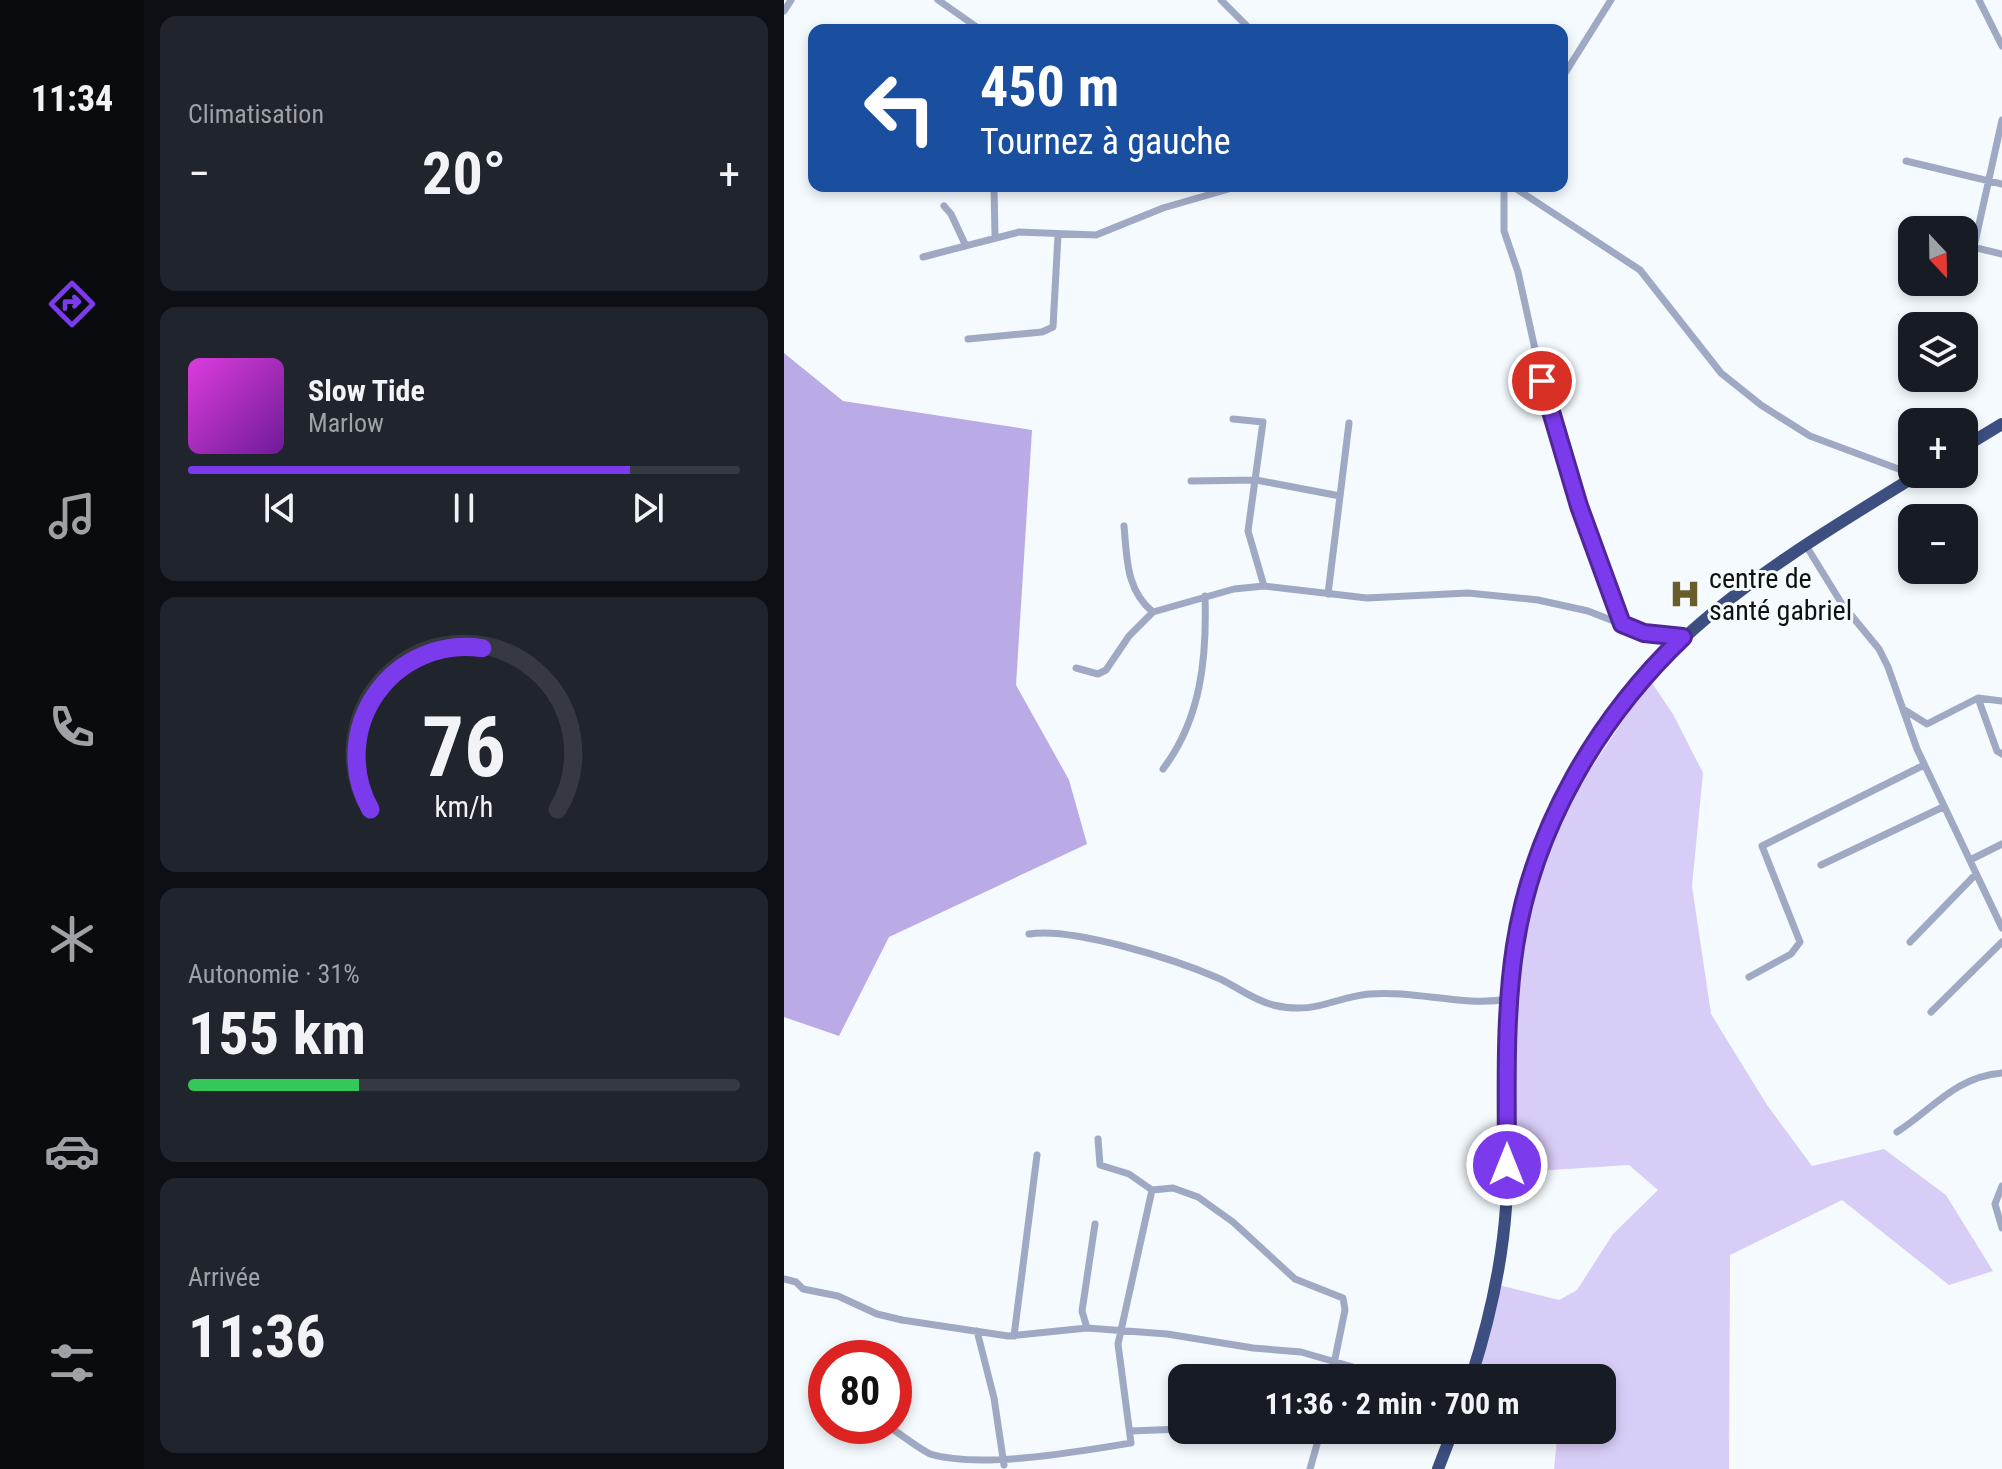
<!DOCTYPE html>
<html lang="fr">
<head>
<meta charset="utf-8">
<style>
	:root { --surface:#171b24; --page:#20242c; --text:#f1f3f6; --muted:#9ea1a6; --line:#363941; --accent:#7c3aed }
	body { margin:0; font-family:"Roboto Condensed",sans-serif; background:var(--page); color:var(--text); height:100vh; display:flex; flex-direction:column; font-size:30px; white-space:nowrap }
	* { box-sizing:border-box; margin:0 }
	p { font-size:26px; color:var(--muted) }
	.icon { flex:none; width:44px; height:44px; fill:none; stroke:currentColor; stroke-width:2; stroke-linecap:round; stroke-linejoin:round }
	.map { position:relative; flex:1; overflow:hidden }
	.drawer { display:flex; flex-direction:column; gap:16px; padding:16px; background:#0d0f14; width:640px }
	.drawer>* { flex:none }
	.banner { position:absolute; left:24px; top:24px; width:760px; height:168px; border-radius:16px; box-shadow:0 4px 12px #0003; background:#1a4fa0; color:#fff; overflow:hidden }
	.needle { width:52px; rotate:158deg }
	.fabs { position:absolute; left:1114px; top:216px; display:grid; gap:16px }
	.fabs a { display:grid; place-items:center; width:80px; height:80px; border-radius:16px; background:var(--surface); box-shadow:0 4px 12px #0003; font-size:40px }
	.speed { position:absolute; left:24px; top:1340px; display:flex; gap:16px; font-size:40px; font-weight:700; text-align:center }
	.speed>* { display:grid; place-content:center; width:104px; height:104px; border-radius:50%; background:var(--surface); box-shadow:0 4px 12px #0003; line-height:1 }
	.speed .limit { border:12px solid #d22; background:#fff; color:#111 }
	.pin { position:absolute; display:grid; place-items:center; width:68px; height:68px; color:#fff; margin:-34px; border:4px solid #fff; border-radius:50%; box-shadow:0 2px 8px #0007 }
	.me { position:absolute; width:88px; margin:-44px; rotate:0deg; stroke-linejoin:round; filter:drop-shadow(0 0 6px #0008) }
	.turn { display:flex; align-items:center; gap:28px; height:168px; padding:0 40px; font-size:36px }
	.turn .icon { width:104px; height:104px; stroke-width:2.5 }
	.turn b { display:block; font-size:56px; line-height:68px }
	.big { font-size:60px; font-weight:700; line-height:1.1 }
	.drawer .widget { flex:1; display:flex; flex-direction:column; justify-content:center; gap:12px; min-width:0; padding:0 28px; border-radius:16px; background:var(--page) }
	.drawer .dial { align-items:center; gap:0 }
	.dial svg { height:208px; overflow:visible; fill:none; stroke:var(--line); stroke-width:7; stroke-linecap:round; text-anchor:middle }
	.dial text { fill:var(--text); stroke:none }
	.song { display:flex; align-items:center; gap:24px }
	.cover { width:96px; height:96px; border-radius:12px; background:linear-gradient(135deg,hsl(300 70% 55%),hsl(280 70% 35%)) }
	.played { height:8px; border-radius:4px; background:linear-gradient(90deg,var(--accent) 80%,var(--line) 80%) }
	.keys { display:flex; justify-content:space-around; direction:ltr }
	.heat { display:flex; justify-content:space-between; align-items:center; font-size:44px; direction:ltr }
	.charge { height:12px; border-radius:6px; background:linear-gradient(90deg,#34c759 31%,var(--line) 0) }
	.trip { position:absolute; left:384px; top:1364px; width:448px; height:80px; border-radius:16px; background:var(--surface); box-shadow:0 4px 12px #0003; font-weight:700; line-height:80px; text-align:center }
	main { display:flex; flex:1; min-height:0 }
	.menu { display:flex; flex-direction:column; width:144px; justify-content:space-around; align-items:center; background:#090b0e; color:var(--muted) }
	.menu .icon { width:56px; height:56px }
	.menu .active { color:var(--accent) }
	.menu b { font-size:36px; color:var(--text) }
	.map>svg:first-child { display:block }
	.green { fill:#d8cdf7 }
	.forest { fill:#baaae6 }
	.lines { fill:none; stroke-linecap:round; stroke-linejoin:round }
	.street { stroke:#9fa9c3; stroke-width:7 }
	.highway { stroke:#3d4f81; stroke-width:12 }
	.route-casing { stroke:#51269a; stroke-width:20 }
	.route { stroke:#7c3aed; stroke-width:14 }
	.labels { text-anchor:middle; stroke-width:6; stroke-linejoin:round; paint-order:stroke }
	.poi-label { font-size:28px; fill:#0f1213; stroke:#f4fafe; text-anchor:start }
</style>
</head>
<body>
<main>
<nav class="menu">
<b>11:34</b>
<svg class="icon active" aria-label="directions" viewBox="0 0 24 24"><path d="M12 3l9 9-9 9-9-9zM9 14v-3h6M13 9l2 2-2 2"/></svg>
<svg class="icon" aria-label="music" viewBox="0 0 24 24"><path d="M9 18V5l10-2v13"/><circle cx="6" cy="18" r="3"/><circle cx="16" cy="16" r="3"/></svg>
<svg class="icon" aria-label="phone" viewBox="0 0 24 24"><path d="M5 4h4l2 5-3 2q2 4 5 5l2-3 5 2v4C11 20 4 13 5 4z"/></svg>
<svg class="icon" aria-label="climate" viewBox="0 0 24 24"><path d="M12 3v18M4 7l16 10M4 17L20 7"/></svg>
<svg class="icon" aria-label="car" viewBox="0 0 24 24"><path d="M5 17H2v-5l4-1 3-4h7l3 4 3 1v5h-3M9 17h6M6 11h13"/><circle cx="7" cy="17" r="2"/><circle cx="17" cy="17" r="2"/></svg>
<svg class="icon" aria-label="filters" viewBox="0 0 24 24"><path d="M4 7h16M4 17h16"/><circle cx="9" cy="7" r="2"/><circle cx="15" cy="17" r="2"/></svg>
</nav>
<section class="drawer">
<div class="widget"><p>Climatisation</p>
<div class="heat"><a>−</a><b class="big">20°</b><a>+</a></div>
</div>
<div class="widget">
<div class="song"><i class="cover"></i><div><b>Slow Tide</b><p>Marlow</p></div></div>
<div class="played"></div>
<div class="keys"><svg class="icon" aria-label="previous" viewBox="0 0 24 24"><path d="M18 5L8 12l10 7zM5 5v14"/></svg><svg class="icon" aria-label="pause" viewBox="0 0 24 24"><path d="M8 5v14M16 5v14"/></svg><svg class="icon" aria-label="next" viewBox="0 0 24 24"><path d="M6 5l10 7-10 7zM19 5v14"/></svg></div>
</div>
<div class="widget dial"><svg viewBox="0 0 100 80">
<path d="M14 69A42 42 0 1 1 86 69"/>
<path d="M14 69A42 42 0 0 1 57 7" stroke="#7c3aed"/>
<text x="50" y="56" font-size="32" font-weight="700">76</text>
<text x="50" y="72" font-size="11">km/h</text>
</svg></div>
<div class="widget"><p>Autonomie · 31%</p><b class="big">155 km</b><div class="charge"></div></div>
<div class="widget"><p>Arrivée</p><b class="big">11:36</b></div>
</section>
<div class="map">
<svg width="1218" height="1469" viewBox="0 0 1218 1469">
	<rect width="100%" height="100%" fill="#f4fafe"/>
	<path class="green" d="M 866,680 L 889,714 L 919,773 L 908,886 L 927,1014 L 983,1105 L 1028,1166 L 1100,1149 L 1162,1195 L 1209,1271 L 1165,1285 L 1058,1200 L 946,1255 L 945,1469 L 770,1469 L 774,1430 L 818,1430 L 818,1378 L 686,1378 L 711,1284 L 775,1300 L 793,1290 L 829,1234 L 874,1190 L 845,1165 L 722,1173 L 730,958 L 749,891 L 774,818 Z"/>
	<path class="forest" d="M 0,353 L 59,401 L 248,430 L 232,685 L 285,780 L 303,844 L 105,937 L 55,1036 L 0,1017 Z"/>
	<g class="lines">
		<path class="street" d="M 154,0 L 197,30
			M 437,0 L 467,30
			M 1195,0 L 1218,46
			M 0,11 L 7,0
			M 778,78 L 827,0
			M 1122,161 L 1218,184
			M 210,186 L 211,236
			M 720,186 L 720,231 L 734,272 L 758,381 L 795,506 L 838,624
			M 728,186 L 856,270 L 937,373 L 977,405 L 1026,436 L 1128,474
			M 160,206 L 167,214 L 181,244
			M 1180,245 L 1218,254
			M 1190,247 L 1218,120
			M 139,257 L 235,232 L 312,235 L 379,208 L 455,186
			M 184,339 L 258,332 L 269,327 L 274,235
			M 449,419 L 479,422 L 464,531 L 480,586
			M 407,481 L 472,480 L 556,496
			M 340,526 C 343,558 342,591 369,612
			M 1021,544 L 1058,604 L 1095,649 L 1104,667 L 1133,749 L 1218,928
			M 544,594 L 565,423
			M 292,668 L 314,674 L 322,670 L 345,636 L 369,612 L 450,589 L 480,586 L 583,598 L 684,593 L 754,600 L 804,611 L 860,633 L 899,637
			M 1194,698 L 1213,751 L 1218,754
			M 1119,709 L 1143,724 L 1194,698 L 1218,701
			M 379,769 C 417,719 423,658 421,596
			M 1186,860 L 1218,844
			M 1037,865 L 1159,807
			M 245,934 C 289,927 390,959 434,978 C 452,986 469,1000 489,1005 C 532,1015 547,998 585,994 C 632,990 678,1007 725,999
			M 1126,942 L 1192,874
			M 965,977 L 1007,954 L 1016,942 L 978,846 L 1140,765
			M 1147,1012 L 1218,942
			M 1113,1132 C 1149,1109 1171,1077 1218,1073
			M 314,1139 L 316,1165 L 345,1174 L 368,1190 L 389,1188 L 414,1197 L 449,1222 L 511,1279 L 559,1298 L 561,1310 L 547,1378
			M 1218,1186 L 1211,1204 L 1218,1228
			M 0,1279 L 12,1282 L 19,1289 L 54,1296 L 93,1314 L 118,1320 L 224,1336 L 303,1328 L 383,1334 L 469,1348 L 517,1352 L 607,1378
			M 303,1328 L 298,1311 L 311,1224
			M 193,1331 L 210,1398 L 220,1465
			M 230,1336 L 253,1155
			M 104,1426 C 118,1435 131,1446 146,1454 C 196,1469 293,1452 347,1443 L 334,1344 L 368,1190
			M 346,1431 L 398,1429
			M 526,1469 L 537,1430"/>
		<path class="highway" d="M 1180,447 L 1218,424
			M 687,1378 C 705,1322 718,1266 722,1207 C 727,1139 721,1070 725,1001 C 727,946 742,894 761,843 C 833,655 972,574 1135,474
			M 654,1469 L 669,1430"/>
	</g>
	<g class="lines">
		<defs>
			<path id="route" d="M 723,1165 C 723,1093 720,1018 731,946 C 749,828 814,718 899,637 L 860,633 L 838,624 L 795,506 L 758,381"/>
		</defs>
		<use href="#route" class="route-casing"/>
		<use href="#route" class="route"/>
	</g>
	<defs>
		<symbol id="hospital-bare" viewBox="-9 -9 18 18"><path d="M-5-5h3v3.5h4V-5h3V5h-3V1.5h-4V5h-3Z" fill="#695d2a" stroke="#f4fafe" stroke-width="2.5" paint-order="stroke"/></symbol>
	</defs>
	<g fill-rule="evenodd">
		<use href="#hospital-bare" x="879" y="572" width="44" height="44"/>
	</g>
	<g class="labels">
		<g class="poi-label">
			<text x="925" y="588">centre de<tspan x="925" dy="32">santé gabriel</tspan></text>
		</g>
	</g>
</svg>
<div class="fabs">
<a><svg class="needle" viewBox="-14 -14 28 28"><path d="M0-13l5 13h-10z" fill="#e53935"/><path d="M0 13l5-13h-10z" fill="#9ea1a6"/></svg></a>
<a><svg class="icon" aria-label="layers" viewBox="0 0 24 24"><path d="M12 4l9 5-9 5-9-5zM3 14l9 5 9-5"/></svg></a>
<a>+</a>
<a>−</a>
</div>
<div class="speed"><div class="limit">80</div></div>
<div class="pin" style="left:758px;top:381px;background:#d93025"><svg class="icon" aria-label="arrive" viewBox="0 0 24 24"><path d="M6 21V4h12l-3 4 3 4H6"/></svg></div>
<svg class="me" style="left:723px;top:1165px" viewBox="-20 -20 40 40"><circle r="17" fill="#7c3aed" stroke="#fff" stroke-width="3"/><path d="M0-11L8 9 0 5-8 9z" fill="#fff"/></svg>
<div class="trip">11:36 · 2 min · 700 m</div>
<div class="banner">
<div class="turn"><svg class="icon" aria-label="left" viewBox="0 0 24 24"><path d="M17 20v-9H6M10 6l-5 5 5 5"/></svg><div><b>450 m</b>Tournez à gauche</div></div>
</div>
</div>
</main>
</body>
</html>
